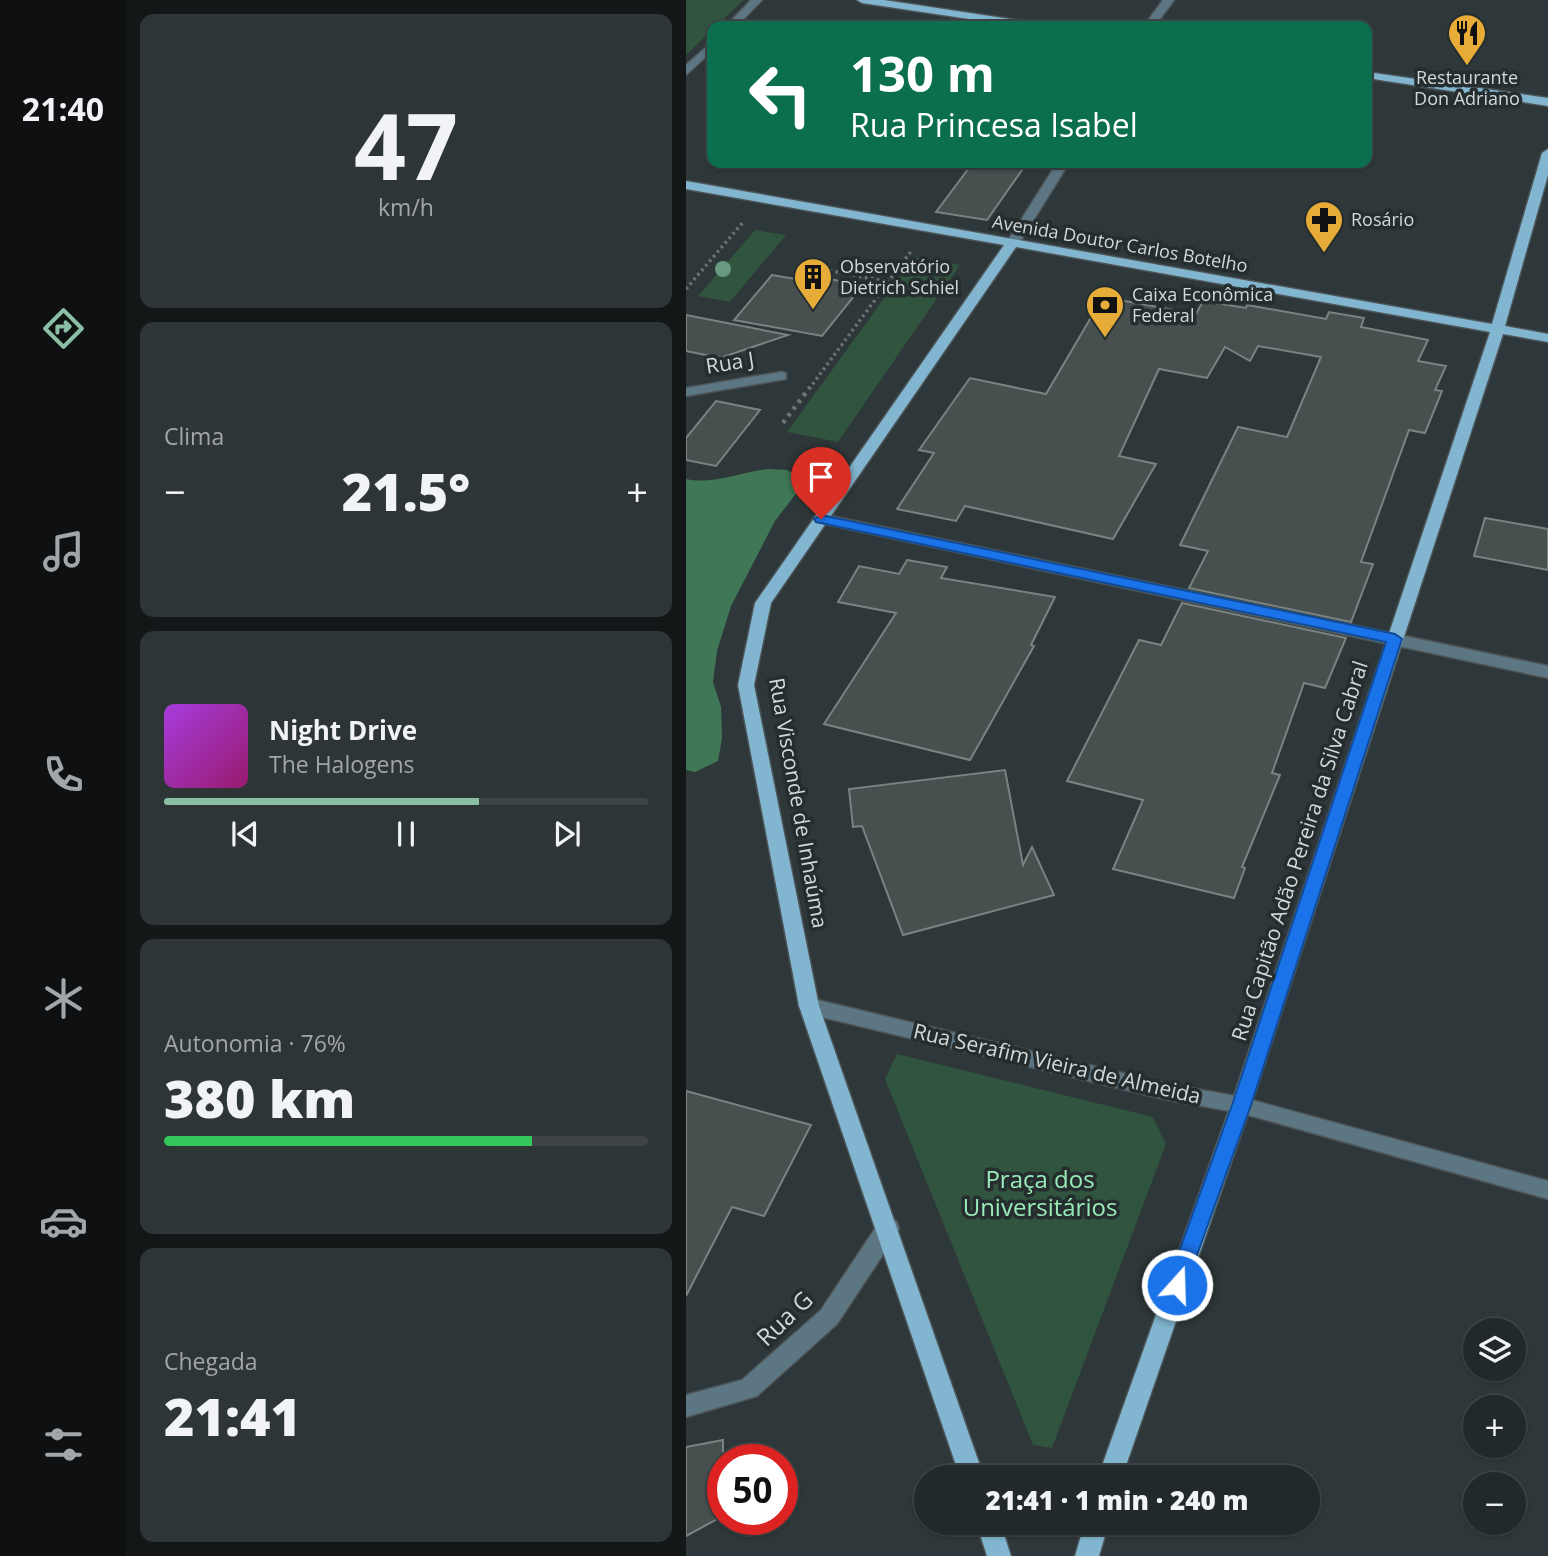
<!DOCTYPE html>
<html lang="pt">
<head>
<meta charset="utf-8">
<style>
	:root { --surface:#22292b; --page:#2e3537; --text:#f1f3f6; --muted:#a2a6a9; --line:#3f4547; --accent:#8abfa5 }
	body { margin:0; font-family:"Open Sans",sans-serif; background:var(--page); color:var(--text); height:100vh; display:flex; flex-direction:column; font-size:26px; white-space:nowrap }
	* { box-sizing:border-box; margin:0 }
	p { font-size:23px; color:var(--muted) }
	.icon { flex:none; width:38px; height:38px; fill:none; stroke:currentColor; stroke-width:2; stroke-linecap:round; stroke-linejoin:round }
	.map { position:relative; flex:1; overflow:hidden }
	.side { display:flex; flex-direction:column; gap:14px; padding:14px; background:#131718; width:560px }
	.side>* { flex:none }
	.guide { position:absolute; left:21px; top:21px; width:665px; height:147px; border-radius:14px; box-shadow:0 2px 5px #0004,0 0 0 2px var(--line); background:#0b6e4f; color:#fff; overflow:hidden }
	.fabs { position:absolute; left:777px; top:1318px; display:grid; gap:14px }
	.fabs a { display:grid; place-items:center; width:63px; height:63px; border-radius:50%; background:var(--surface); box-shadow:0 2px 5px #0004,0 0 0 2px var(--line); font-size:35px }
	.speed { position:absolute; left:21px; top:1444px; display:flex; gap:14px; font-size:35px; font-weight:700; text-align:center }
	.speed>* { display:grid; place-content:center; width:91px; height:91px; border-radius:50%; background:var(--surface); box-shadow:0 2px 5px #0004,0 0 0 2px var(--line); line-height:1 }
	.speed .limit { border:10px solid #d22; background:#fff; color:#111 }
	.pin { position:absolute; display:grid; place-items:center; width:60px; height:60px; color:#fff; margin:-72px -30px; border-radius:50% 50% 50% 0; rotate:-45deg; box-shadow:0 0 7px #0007 }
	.pin .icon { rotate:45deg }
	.me { position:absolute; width:77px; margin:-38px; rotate:20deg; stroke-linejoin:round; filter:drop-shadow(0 0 5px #0008) }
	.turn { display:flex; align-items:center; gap:24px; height:147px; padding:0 28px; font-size:32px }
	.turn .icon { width:91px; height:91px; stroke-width:2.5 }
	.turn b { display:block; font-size:49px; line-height:60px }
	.big { font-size:52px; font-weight:800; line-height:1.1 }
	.side .widget { flex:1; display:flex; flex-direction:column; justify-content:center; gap:10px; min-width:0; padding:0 24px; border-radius:14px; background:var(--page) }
	.side .dial { align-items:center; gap:0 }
	.dial b { font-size:91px; line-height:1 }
	.song { display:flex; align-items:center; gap:21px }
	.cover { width:84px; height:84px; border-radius:10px; background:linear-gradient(135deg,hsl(280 70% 55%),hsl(320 70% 35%)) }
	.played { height:7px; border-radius:4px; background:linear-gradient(90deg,var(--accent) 65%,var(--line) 65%) }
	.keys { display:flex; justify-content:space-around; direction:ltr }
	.heat { display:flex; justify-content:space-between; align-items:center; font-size:38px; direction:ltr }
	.charge { height:10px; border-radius:5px; background:linear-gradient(90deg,#34c759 76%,var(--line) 0) }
	.trip { position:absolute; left:228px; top:1465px; width:406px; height:70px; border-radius:35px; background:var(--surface); box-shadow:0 2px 5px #0004,0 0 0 2px var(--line); font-weight:800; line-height:70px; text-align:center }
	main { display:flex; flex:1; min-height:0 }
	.tab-bar { display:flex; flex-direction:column; width:126px; justify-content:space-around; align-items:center; background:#0e1011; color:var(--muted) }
	.tab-bar .icon { width:49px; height:49px }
	.tab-bar .selected { color:var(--accent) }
	.tab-bar b { font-size:32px; color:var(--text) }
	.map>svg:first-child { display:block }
	.green { fill:#30543e }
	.forest { fill:#407757 }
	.building { fill:#47504e; stroke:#798381; stroke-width:2 }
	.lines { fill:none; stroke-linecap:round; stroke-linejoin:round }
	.minor-casing { stroke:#4c5456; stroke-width:3 }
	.major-casing { stroke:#4c5456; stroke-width:3 }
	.path-far1 { stroke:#6c7475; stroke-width:3.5; stroke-dasharray:2.5 3.5; stroke-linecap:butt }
	.path { stroke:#6c7475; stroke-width:4.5; stroke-dasharray:3.5 5; stroke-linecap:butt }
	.minor { fill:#5d7683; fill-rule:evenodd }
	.major { fill:#81b5d0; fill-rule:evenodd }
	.tree { fill:#689a7f }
	.route { fill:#1a73e8; stroke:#114b97; stroke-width:2 }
	.labels { text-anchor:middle; stroke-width:7; stroke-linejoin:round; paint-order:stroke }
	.far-poi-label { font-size:18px; fill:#d3d8d9; stroke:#252d2f; text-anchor:start }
	.far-street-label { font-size:18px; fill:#d3d8d9; stroke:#252d2f }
	.street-label { font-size:21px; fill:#d3d8d9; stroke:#252d2f }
	.near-park-label { font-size:24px; fill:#98ebb8; stroke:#252d2f }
	.near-street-label { font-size:24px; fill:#d3d8d9; stroke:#252d2f }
</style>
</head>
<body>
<main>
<nav class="tab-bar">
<b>21:40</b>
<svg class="icon selected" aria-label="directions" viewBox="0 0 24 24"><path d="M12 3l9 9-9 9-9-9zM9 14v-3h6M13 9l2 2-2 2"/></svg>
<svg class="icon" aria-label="music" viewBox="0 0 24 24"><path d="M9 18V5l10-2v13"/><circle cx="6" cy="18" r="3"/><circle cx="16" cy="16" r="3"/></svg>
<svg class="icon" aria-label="phone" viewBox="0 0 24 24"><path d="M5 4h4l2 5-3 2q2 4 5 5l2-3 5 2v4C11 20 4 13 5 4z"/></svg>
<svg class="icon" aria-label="climate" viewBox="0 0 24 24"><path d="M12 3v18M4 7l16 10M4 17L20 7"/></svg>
<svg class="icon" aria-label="car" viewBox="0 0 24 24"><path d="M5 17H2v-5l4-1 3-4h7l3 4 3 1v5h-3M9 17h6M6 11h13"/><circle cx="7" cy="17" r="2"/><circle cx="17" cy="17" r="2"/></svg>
<svg class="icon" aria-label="filters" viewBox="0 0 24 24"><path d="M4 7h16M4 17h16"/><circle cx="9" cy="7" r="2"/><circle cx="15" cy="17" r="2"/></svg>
</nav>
<section class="side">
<div class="widget dial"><b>47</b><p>km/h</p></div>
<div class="widget"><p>Clima</p>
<div class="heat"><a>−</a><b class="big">21.5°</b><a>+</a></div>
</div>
<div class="widget">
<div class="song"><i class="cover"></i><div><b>Night Drive</b><p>The Halogens</p></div></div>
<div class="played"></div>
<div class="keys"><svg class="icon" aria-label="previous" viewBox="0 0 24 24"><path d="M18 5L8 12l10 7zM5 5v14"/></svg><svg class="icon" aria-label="pause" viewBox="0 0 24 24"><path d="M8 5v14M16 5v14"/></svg><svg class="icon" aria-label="next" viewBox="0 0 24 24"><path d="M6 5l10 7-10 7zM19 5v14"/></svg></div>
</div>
<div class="widget"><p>Autonomia · 76%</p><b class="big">380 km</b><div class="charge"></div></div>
<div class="widget"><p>Chegada</p><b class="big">21:41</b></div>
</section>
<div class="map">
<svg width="862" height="1556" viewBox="0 0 862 1556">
	<rect width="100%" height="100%" fill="#2e3739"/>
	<path class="green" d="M 0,0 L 58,0 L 30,26 L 26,26 L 26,30 L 0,55 Z
		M 69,230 L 100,235 L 44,302 L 12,296 Z
		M 228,257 L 274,265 L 152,442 L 101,432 Z
		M 211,1054 L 467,1117 L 480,1144 L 366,1448 L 347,1445 L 199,1079 Z"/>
	<path class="forest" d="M 82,469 L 101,470 L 115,478 L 112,491 L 89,521 L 45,606 L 31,651 L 27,682 L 35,707 L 36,738 L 32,761 L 9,772 L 0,770 L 0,479 C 27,485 55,472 82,469 Z"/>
	<path class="building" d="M 294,163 L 341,163 L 301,220 L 250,212 L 286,164 Z
		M 86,275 L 121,281 L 126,276 L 177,285 L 136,336 L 48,320 Z
		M 417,297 L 510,314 L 517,301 L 560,308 L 561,305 L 640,319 L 643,312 L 678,318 L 675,327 L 742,340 L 732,361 L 760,366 L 749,390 L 756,391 L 739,433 L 723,430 L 675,562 L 687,564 L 665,622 L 503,588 L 522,551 L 494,545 L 552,427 L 601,437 L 635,357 L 572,346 L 564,361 L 539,347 L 521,378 L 473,369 L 433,456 L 470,464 L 427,539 L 279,506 L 270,521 L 211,509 L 248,453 L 233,450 L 284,378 L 360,394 Z
		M 0,315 L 102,335 L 34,358 L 0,351 Z
		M 30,401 L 74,410 L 30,466 L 0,460 L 0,438 Z
		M 799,518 L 862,529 L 862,570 L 788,556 Z
		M 221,560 L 261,567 L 255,578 L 369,597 L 345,645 L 348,646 L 284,760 L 138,724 L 210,613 L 152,602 L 173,566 L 213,574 Z
		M 496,603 L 660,638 L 639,688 L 618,683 L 586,773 L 594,775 L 556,867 L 559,868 L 548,898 L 427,869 L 457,800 L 381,781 L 453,640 L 475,645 Z
		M 319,770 L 337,865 L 346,847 L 368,895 L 217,935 L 176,826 L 167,827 L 163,789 Z
		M 0,1091 L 125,1125 L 78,1216 L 46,1207 L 0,1296 Z
		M 37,1440 L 37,1516 L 0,1536 L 0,1447 Z"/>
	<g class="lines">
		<defs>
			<path id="minor" d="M 65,0 L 76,0 L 51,26 L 40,26 Z
				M 477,0 L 488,0 L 469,26 L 458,26 Z
				M 26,42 L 26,51 L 0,75 L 0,65 Z
				M 371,163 L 383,163 L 332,245 L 322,245 L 321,242 Z
				M 95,372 L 100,373 L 100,379 L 0,396 L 0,388 Z
				M 135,514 L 862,666 L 862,678 L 130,522 L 127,519 Z
				M 123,998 L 482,1084 L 555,1097 L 862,1181 L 862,1199 L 555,1113 L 482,1100 L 123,1014 L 116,1011 L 113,1006 L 116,1001 Z
				M 202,1219 L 210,1221 L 213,1228 L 210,1235 L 151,1324 L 71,1396 L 0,1417 L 0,1395 L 56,1380 L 135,1310 L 194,1221 Z"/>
			<path id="major" d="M 171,0 L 198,0 L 351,23 L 357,26 L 330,26 L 176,3 Z
				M 681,72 L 862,98 L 862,106 L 681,78 Z
				M 862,149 L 862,175 L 819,326 L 862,334 L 862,342 L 817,334 L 565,1105 L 436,1477 L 412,1477 L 545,1105 L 804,332 L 330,247 L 85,603 L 68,685 L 133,1006 L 298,1477 L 274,1477 L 113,1006 L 52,685 L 69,603 L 318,245 L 0,189 L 0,181 L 806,324 L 856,153 Z
				M 290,1522 L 314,1522 L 325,1556 L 301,1556 Z
				M 399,1522 L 423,1522 L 413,1556 L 389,1556 Z"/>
		</defs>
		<use href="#minor" class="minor-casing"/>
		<use href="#major" class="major-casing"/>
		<path class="path-far1" d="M 120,266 L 203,282
			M 163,287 L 198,282
			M 0,289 L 58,221
			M 123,389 L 226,250"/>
		<path class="path" d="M 97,423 L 124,387"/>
		<use href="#minor" class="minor"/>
		<use href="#major" class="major"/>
	</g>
	<circle class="tree" cx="37" cy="269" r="8"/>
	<path class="route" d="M 135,515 L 709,634 L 716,639 L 565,1105 L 498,1291 L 491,1294 L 483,1291 L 481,1285 L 546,1105 L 700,642 L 130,522 L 128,519 Z"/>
	<defs>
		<symbol id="restaurant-pin" viewBox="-11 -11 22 30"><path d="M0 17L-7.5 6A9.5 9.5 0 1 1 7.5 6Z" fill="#e7ac37" stroke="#252d2f"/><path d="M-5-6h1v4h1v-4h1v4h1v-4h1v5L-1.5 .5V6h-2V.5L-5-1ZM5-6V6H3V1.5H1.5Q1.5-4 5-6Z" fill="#111"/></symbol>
		<symbol id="pharmacy-pin" viewBox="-11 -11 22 30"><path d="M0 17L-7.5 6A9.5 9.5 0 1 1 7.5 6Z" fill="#e7ac37" stroke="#252d2f"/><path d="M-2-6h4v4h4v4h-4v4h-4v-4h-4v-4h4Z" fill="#111"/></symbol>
		<symbol id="building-pin" viewBox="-11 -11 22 30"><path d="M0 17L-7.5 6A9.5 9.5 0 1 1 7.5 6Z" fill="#e7ac37" stroke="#252d2f"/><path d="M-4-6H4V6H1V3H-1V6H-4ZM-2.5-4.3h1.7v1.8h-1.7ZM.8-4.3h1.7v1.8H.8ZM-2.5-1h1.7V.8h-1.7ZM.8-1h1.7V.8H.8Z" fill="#111"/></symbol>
		<symbol id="bank-pin" viewBox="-11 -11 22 30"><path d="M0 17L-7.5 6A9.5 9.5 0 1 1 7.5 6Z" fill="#e7ac37" stroke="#252d2f"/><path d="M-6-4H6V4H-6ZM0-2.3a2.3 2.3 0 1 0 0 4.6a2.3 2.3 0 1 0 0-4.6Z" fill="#111"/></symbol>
	</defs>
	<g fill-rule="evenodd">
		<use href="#restaurant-pin" x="759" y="11" width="44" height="60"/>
		<use href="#pharmacy-pin" x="616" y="198" width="44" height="60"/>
		<use href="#building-pin" x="105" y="255" width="44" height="60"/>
		<use href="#bank-pin" x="397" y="283" width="44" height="60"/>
	</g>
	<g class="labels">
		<g class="far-poi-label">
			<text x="781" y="84" text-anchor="middle">Restaurante<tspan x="781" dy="21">Don Adriano</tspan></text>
			<text x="665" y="226">Rosário</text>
			<text x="154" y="273">Observatório<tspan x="154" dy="21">Dietrich Schiel</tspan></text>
			<text x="446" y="301">Caixa Econômica<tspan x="446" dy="21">Federal</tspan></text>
		</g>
		<g class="far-street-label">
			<text transform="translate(434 244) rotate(10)" y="6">Avenida Doutor Carlos Botelho</text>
		</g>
		<g class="street-label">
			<text transform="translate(44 363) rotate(-9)" y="7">Rua J</text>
			<text transform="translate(112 803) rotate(80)" y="7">Rua Visconde de Inhaúma</text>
			<text transform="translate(614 851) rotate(-72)" y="7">Rua Capitão Adão Pereira da Silva Cabral</text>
			<text transform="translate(371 1064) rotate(13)" y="7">Rua Serafim Vieira de Almeida</text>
		</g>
		<g class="near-park-label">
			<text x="354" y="1188">Praça dos<tspan x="354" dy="28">Universitários</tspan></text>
		</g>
		<g class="near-street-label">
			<text transform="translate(99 1319) rotate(-44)" y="8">Rua G</text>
		</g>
	</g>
</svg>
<div class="fabs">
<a><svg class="icon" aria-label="layers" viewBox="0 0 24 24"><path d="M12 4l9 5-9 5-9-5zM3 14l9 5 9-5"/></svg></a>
<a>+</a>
<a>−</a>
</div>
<div class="speed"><div class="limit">50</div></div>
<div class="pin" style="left:135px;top:519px;background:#d93025"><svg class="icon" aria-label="arrive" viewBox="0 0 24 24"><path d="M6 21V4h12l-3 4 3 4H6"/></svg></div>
<svg class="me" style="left:491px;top:1285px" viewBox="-20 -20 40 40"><circle r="17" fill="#1a73e8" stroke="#fff" stroke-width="3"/><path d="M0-11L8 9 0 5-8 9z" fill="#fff"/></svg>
<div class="trip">21:41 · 1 min · 240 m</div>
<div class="guide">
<div class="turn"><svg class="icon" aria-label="left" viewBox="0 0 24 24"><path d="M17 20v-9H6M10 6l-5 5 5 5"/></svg><div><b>130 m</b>Rua Princesa Isabel</div></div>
</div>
</div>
</main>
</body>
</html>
